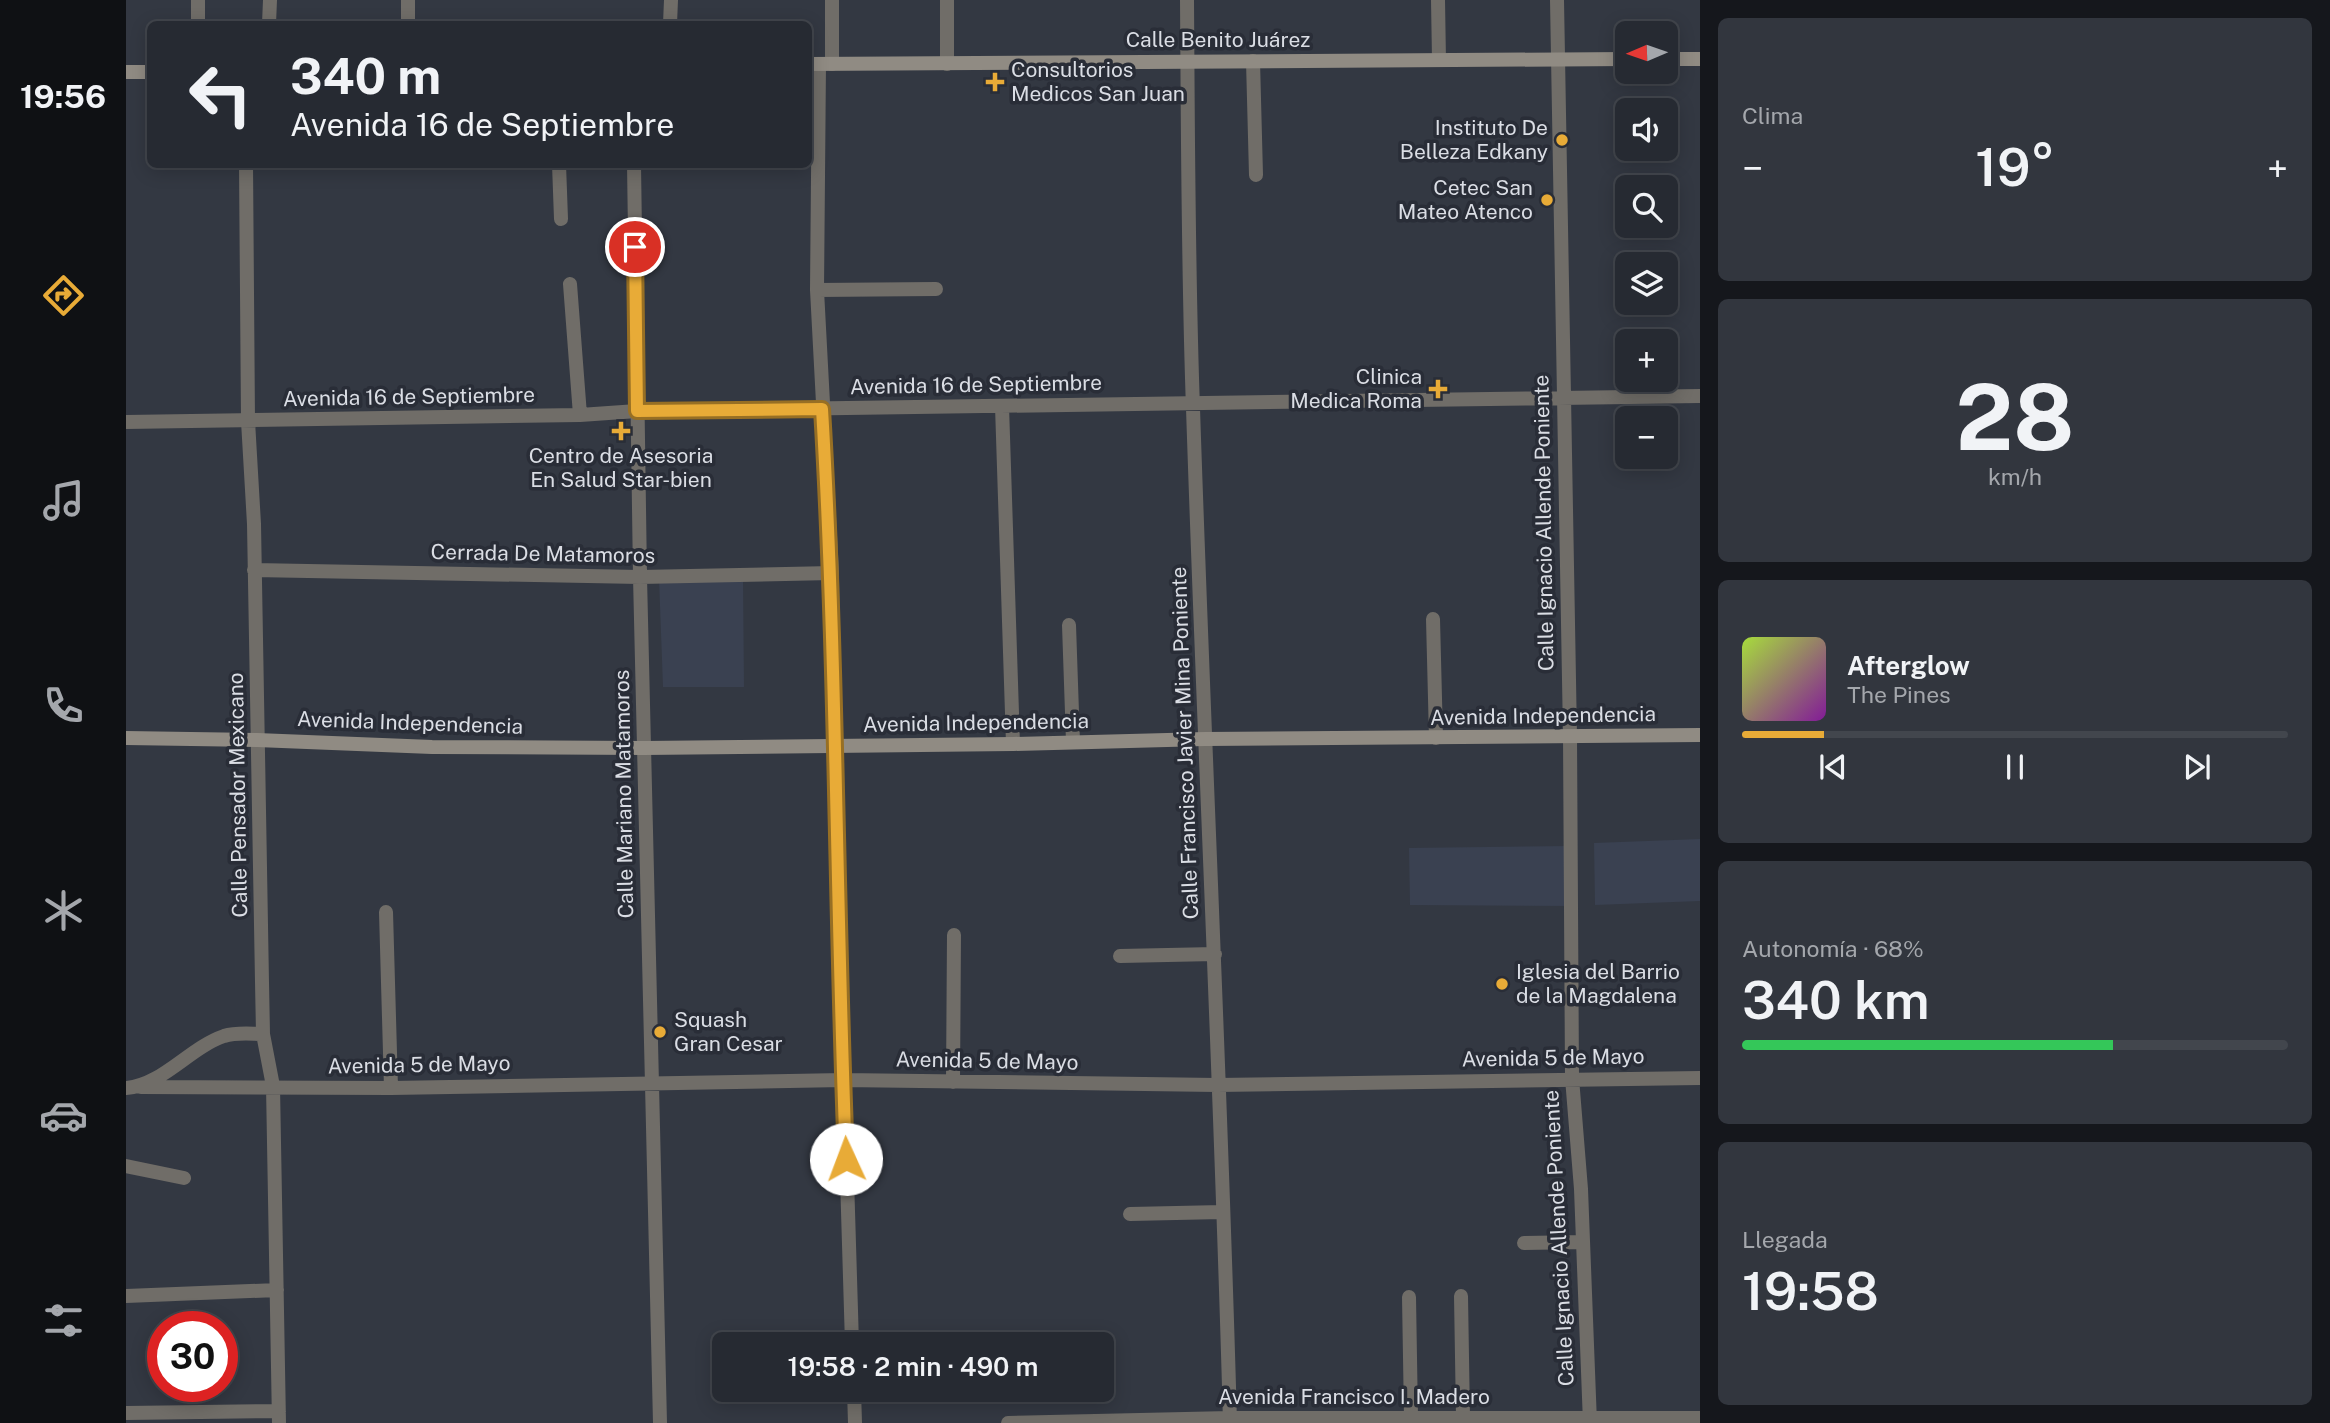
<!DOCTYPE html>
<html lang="es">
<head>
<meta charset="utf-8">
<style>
	:root { --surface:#262a32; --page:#32363e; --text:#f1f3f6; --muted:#a4a7ac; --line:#42464d; --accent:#e8ab37 }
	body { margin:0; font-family:"Public Sans",sans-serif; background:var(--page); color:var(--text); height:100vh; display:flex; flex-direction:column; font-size:26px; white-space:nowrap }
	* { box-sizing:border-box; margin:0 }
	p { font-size:23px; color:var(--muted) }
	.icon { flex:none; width:38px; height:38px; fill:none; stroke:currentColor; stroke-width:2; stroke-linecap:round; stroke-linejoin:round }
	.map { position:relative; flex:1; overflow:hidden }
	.details { display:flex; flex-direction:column; gap:18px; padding:18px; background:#15171c; width:630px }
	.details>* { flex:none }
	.hud { position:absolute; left:21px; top:21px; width:665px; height:147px; border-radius:10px; box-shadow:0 4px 18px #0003,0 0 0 2px var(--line); background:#262a32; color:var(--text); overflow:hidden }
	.needle { width:46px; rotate:268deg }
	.buttons { position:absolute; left:1489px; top:21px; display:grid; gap:14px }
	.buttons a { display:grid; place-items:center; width:63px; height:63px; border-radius:10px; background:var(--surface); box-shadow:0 4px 18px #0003,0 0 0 2px var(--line); font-size:35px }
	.speed { position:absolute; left:21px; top:1311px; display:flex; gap:14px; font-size:35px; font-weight:700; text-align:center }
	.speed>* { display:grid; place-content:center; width:91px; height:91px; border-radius:50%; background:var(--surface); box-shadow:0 4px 18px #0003,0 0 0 2px var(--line); line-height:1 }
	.speed .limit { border:10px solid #d22; background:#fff; color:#111 }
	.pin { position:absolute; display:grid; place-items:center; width:60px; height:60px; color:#fff; margin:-30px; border:4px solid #fff; border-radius:50%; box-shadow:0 2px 7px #0007 }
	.me { position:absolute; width:77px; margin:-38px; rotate:358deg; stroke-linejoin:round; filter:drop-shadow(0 0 5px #0008) }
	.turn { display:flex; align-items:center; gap:24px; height:147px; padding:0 28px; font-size:32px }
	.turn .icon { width:91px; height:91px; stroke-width:2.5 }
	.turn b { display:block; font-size:49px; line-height:60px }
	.big { font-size:52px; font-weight:600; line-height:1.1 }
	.details .card { flex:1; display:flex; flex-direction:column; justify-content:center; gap:10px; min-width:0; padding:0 24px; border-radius:10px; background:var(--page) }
	.details .dial { align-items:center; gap:0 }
	.dial b { font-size:91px; line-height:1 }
	.song { display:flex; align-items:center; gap:21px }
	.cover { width:84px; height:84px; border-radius:10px; background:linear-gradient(135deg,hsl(80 70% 55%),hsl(290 70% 35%)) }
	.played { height:7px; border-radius:4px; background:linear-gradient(90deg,var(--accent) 15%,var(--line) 15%) }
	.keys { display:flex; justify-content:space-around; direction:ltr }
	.heat { display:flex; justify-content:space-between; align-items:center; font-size:38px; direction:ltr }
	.charge { height:10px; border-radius:5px; background:linear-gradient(90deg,#34c759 68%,var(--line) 0) }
	.trip { position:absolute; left:586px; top:1332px; width:402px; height:70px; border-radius:10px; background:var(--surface); box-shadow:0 4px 18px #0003,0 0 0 2px var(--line); font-weight:600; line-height:70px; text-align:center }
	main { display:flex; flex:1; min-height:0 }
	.dock { display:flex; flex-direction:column; width:126px; justify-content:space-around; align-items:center; background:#0f1114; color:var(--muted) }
	.dock .icon { width:49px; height:49px }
	.dock .active { color:var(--accent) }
	.dock b { font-size:32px; color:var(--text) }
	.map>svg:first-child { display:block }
	.built { fill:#3a4151 }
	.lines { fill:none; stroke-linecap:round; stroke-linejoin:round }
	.minor { stroke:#706d68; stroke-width:14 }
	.secondary { stroke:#908b83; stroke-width:14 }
	.route-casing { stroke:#976f24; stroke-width:18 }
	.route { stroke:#e8ab37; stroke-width:12 }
	.poi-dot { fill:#e8ab37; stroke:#292d37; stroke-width:2.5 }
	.labels { text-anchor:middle; stroke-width:7; stroke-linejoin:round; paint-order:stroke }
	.street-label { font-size:21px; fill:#dadde4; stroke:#292d37 }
	.poi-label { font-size:21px; fill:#dadde4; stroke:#292d37; text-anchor:start }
</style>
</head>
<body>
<main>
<nav class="dock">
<b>19:56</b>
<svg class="icon active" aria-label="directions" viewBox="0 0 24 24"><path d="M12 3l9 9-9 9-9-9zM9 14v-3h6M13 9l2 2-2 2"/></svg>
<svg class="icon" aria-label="music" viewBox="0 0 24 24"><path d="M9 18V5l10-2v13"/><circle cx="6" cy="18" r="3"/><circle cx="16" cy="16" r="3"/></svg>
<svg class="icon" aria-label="phone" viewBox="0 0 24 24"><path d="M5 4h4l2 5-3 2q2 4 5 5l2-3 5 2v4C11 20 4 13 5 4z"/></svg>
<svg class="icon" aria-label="climate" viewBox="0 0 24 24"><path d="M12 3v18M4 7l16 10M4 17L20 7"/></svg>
<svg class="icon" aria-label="car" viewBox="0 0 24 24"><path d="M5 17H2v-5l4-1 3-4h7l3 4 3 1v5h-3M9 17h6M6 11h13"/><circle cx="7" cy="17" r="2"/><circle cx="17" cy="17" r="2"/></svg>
<svg class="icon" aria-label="filters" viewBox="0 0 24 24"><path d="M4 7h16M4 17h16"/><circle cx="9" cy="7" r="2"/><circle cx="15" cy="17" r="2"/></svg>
</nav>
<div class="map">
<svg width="1574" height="1423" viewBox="0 0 1574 1423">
	<rect width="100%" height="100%" fill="#333842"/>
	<path class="built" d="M 533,578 L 617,578 L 618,687 L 537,687 Z
		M 1574,839 L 1574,901 L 1469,905 L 1468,843 Z
		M 1445,846 L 1447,906 L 1284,905 L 1283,848 Z"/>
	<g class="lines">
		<path class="minor" d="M 1061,0 C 1062,136 1062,272 1067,408 C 1078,746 1095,1084 1104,1423
			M 1312,0 L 1313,60
			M 1431,0 L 1444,736 L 1446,1078 L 1455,1189 L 1464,1423
			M 72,24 L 72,0
			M 143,24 L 144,0
			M 282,24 L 282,0
			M 544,24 L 545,0
			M 1127,61 L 1130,175
			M 693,64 L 691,290 L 706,573 L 708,746 L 726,1344
			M 706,64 L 706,0
			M 821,64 L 821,0
			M 120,164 L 122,421 L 128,524 L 136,982 L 137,1034 L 147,1086 L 153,1423
			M 433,164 L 435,219
			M 508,164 L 514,577 L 534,1423
			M 444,284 L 454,415
			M 691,290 L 810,289
			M 876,406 L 887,744
			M 0,422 L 454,415 L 511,411 L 1574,396
			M 128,570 L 514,577 L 706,573
			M 1307,619 L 1310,738
			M 943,625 L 947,742
			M 260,912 L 265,1088
			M 994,956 L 1089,954
			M 827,1082 L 828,935
			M 15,1087 L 265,1088 L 717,1080 L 1091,1085 L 1574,1078
			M 0,1088 C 37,1085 63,1048 98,1036 C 111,1032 125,1034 137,1034
			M 0,1166 L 58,1178
			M 1004,1214 L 1096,1212
			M 1398,1243 L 1457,1242
			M 0,1296 L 151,1290
			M 1335,1296 L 1337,1418
			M 1283,1297 L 1285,1418
			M 728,1390 L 729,1423
			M 0,1413 L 153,1411
			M 882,1423 L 1104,1418 L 1574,1418"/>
		<path class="secondary" d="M 1540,59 L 1574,59
			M 682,64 L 1502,59
			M 0,72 L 24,72
			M 0,738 L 131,740 L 306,747 L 518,748 L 887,744 L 1079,739 L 1574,735"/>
	</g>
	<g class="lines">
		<defs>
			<path id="route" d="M 509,247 L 511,411 L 696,409 C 711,659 710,909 720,1159"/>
		</defs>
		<use href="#route" class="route-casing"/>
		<use href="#route" class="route"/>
	</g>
	<g class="poi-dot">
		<path d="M865.5 71.5h7v7h7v7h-7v7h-7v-7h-7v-7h7z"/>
		<circle cx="1436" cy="140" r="7"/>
		<circle cx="1421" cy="200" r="7"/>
		<path d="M1308.5 378.5h7v7h7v7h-7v7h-7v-7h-7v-7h7z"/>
		<path d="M491.5 420.5h7v7h7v7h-7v7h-7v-7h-7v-7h7z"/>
		<circle cx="1376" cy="984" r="7"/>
		<circle cx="534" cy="1032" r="7"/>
	</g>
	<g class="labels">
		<g class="street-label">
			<text x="1092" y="47">Calle Benito Juárez</text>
			<text transform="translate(850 385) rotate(-1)" y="7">Avenida 16 de Septiembre</text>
			<text transform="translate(283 397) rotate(-1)" y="7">Avenida 16 de Septiembre</text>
			<text transform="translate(1418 523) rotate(-91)" y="7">Calle Ignacio Allende Poniente</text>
			<text transform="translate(417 554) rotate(1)" y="7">Cerrada De Matamoros</text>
			<text transform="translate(1417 716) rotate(-1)" y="7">Avenida Independencia</text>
			<text transform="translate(284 723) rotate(2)" y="7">Avenida Independencia</text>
			<text transform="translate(850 723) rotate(-1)" y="7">Avenida Independencia</text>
			<text transform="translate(1059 743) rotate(-92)" y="7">Calle Francisco Javier Mina Poniente</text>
			<text transform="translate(498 794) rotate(-91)" y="7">Calle Mariano Matamoros</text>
			<text transform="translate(112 795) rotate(-91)" y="7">Calle Pensador Mexicano</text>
			<text transform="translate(1427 1058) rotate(-1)" y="7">Avenida 5 de Mayo</text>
			<text transform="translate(861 1061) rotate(1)" y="7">Avenida 5 de Mayo</text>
			<text transform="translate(293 1065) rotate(-1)" y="7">Avenida 5 de Mayo</text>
			<text transform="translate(1433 1238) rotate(-93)" y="7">Calle Ignacio Allende Poniente</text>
			<text x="1228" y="1404">Avenida Francisco I. Madero</text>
		</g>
		<g class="poi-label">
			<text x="885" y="77">Consultorios<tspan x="885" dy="24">Medicos San Juan</tspan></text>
			<text x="1422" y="135" text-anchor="end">Instituto De<tspan x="1422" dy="24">Belleza Edkany</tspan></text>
			<text x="1407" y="195" text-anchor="end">Cetec San<tspan x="1407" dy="24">Mateo Atenco</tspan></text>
			<text x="1296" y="384" text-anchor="end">Clinica<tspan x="1296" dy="24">Medica Roma</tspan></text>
			<text x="495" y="463" text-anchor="middle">Centro de Asesoria<tspan x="495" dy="24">En Salud Star-bien</tspan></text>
			<text x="1390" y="979">Iglesia del Barrio<tspan x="1390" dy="24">de la Magdalena</tspan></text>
			<text x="548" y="1027">Squash<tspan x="548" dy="24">Gran Cesar</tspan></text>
		</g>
	</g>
</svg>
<div class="buttons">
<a><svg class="needle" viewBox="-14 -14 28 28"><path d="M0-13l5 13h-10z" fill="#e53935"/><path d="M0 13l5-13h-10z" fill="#a4a7ac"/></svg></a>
<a><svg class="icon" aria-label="sound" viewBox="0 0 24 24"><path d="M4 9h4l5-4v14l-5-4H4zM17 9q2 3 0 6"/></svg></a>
<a><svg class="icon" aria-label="search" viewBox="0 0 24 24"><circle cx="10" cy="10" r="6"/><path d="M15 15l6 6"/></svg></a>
<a><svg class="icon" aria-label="layers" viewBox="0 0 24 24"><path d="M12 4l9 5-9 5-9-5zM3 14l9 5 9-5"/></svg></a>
<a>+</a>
<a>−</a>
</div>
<div class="speed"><div class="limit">30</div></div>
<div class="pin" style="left:509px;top:247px;background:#d93025"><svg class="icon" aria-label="arrive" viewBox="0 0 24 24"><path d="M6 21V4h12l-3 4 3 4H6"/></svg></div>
<svg class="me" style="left:720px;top:1159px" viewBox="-20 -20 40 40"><circle r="19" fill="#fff"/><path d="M0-13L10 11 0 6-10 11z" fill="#e8ab37"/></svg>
<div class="trip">19:58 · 2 min · 490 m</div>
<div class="hud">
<div class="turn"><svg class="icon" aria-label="left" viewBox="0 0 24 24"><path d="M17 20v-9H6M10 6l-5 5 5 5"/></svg><div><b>340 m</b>Avenida 16 de Septiembre</div></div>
</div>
</div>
<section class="details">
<div class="card"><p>Clima</p>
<div class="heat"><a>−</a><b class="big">19°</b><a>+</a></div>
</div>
<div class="card dial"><b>28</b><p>km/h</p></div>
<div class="card">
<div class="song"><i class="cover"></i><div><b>Afterglow</b><p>The Pines</p></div></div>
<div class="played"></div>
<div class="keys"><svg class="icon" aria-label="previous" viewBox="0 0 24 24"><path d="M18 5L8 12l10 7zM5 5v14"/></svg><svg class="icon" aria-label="pause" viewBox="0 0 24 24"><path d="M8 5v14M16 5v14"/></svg><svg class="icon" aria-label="next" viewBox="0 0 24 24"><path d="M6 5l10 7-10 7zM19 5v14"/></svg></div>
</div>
<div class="card"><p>Autonomía · 68%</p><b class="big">340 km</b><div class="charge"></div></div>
<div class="card"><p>Llegada</p><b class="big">19:58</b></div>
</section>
</main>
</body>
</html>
